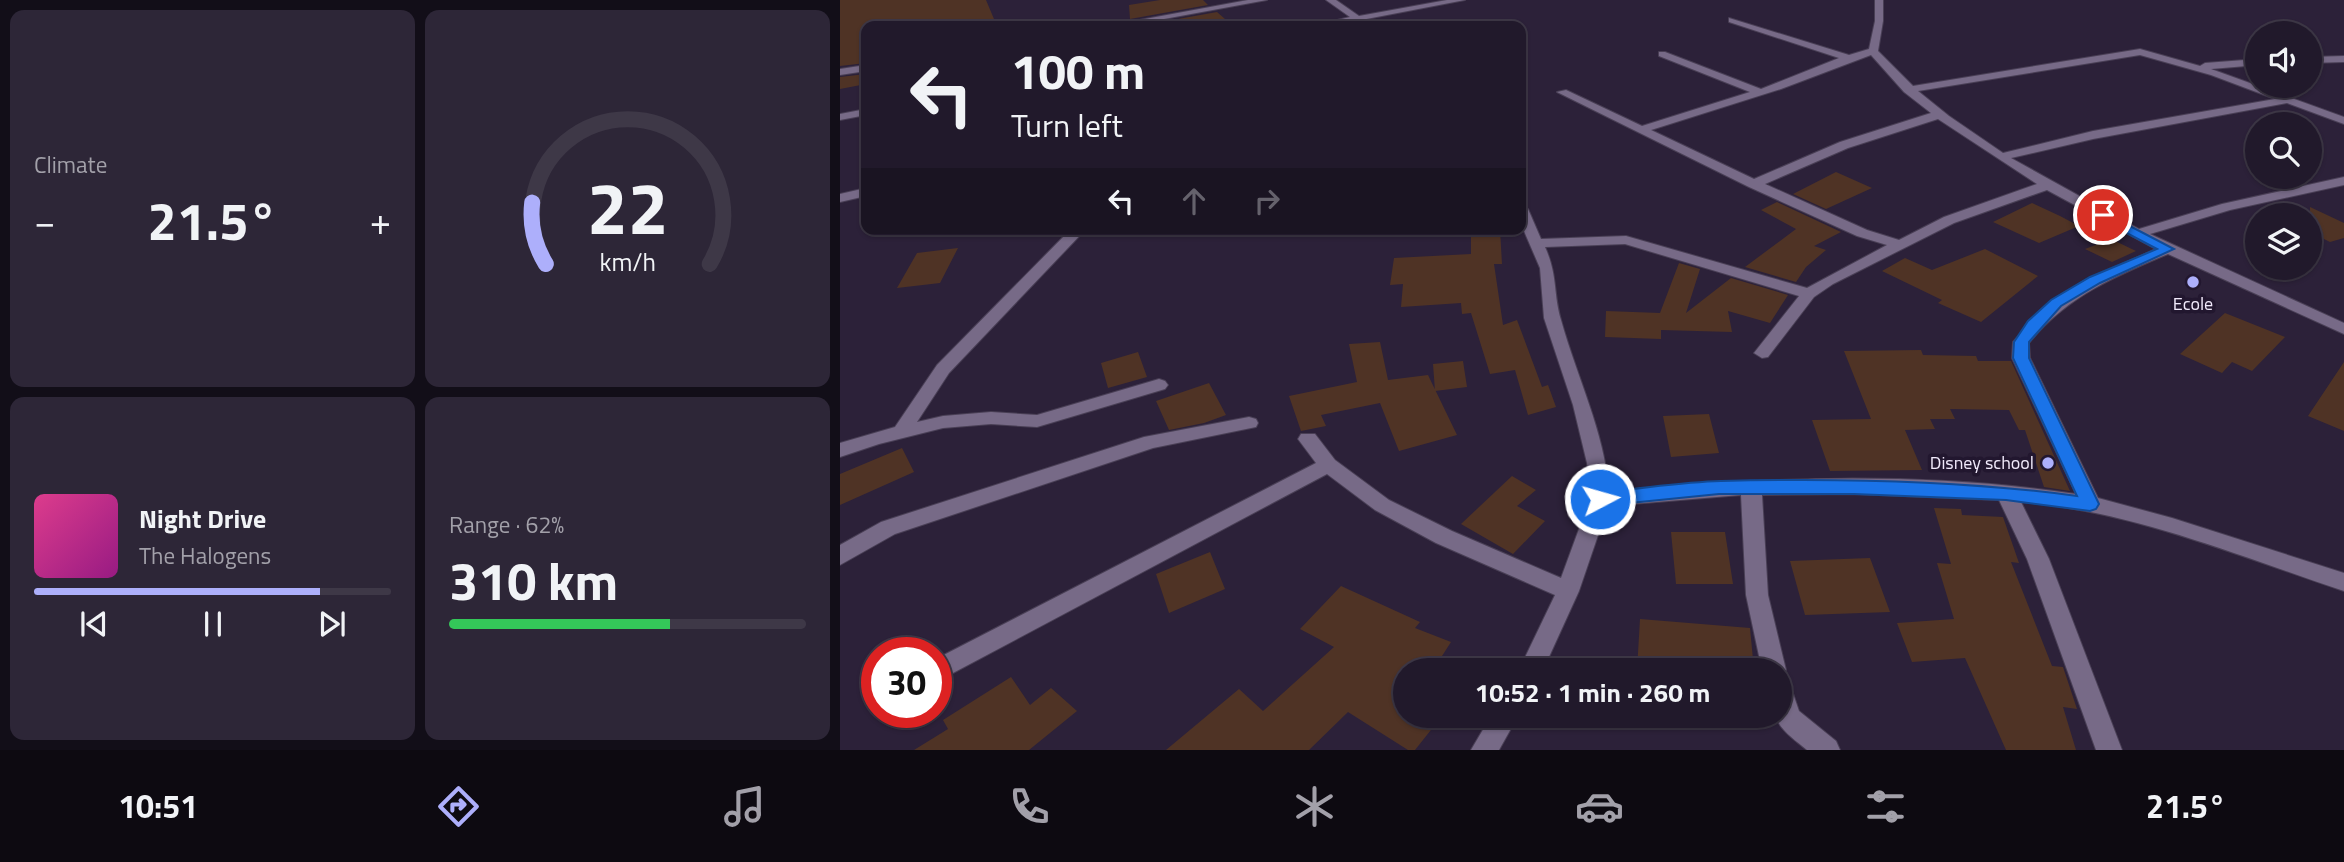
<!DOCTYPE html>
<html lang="en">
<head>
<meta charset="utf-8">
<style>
	:root { --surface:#21192b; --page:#2d2637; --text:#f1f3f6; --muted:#a2a0a9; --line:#3e3847; --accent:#adaffb }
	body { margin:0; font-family:"Titillium Web",sans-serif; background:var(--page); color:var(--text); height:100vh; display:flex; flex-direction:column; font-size:26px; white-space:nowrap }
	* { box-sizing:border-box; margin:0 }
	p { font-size:23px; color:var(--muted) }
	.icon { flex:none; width:38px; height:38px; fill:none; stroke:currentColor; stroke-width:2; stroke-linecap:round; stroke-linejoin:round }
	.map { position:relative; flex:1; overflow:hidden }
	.side { display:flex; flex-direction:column; gap:10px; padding:10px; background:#120e18; width:840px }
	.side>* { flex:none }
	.guide { position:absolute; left:21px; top:21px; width:665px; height:214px; border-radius:14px; box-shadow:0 2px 5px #0004,0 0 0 2px var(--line); background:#21192b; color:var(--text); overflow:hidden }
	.fabs { position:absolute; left:1405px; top:21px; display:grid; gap:14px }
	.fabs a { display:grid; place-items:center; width:77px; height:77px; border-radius:50%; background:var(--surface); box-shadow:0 2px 5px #0004,0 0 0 2px var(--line); font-size:35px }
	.speed { position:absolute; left:21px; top:637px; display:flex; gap:14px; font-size:35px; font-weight:700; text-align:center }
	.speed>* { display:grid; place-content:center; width:91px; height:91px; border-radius:50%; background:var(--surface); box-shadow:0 2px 5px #0004,0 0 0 2px var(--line); line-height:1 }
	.speed .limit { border:10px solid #d22; background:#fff; color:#111 }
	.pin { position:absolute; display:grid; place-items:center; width:60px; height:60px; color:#fff; margin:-30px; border:4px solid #fff; border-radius:50%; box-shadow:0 2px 7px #0007 }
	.me { position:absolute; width:77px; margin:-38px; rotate:84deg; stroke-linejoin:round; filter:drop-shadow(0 0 5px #0008) }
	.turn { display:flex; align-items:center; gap:24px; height:147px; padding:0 35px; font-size:32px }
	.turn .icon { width:91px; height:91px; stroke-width:2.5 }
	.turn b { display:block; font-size:49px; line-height:60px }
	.lanes { display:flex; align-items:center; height:66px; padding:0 35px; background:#0003; justify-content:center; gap:35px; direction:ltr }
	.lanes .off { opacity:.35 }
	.big { font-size:52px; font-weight:700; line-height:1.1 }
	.side .card { flex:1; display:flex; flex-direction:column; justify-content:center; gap:10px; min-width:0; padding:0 24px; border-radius:14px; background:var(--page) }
	.side .dial { align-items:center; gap:0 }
	.dial svg { height:182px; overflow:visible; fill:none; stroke:var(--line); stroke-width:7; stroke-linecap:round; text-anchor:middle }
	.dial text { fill:var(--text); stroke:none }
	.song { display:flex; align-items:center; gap:21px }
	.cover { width:84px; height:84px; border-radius:10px; background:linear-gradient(135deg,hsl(330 70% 55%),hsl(310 70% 35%)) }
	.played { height:7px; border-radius:4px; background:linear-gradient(90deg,var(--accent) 80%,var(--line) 80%) }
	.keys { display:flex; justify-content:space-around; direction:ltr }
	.heat { display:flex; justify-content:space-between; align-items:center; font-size:38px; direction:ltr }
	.charge { height:10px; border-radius:5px; background:linear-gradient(90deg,#34c759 62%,var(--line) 0) }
	.side .tiles { flex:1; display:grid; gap:10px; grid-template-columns:repeat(2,1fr) }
	.trip { position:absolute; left:553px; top:658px; width:399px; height:70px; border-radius:35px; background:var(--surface); box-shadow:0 2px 5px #0004,0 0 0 2px var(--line); font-weight:700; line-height:70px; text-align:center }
	.dock { display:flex; height:112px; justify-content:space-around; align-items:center; background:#0d0a11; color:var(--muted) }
	.dock .icon { width:49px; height:49px }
	.dock .selected { color:var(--accent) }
	.dock b { font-size:32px; color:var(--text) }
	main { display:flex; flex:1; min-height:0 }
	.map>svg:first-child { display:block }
	.building { fill:#4f3325 }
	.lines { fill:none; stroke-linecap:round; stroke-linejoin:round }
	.minor-casing { stroke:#493f55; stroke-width:2 }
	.minor { fill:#776a87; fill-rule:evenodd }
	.route { fill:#1a73e8; stroke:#114b97; stroke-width:2 }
	.poi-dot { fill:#adaffb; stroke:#22172f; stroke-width:2.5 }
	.labels { text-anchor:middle; stroke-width:7; stroke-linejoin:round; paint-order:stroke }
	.poi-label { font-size:18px; fill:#f1eafb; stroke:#22172f }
</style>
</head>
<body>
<main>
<section class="side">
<div class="tiles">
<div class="card"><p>Climate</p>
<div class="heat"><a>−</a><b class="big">21.5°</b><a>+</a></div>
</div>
<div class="card dial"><svg viewBox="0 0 100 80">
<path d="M14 69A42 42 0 1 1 86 69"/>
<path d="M14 69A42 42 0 0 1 8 42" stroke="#adaffb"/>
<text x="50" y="56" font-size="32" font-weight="700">22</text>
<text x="50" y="72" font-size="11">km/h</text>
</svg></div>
<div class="card">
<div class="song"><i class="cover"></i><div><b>Night Drive</b><p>The Halogens</p></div></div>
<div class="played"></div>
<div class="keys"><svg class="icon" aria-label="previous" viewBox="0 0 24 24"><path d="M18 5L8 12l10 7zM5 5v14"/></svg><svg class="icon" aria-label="pause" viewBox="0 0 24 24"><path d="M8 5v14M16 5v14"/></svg><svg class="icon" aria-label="next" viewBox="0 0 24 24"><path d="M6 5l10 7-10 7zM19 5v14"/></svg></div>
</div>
<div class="card"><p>Range · 62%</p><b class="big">310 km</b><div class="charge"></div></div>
</div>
</section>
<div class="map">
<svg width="1504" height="750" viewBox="0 0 1504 750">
	<rect width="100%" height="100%" fill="#2c2139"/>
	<path class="building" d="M 0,0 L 146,0 L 154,19 L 128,23 L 130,26 L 26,26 L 26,63 L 0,66 Z
		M 320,0 L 363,0 L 368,5 L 290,19 L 289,5 Z
		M 377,12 L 393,26 L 299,26 Z
		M 26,74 L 26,84 L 0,89 L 0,77 Z
		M 996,172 L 1032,188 L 986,209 L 953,194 Z
		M 937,202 L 1001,232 L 974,246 L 986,250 L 966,267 L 956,282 L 905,267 L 956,229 L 921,210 Z
		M 1192,203 L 1220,216 L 1239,226 L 1199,243 L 1153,222 Z
		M 1470,207 L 1504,223 L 1504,238 L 1490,242 L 1470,232 Z
		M 631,229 L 660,229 L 662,264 L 654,264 L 663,325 L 677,320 L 702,387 L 708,385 L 716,407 L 688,415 L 675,370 L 650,374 L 631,313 L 622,314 L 621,303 L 561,307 L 563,284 L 550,285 L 554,258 L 631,254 Z
		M 1271,239 L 1296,251 L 1272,262 L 1245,249 Z
		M 118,248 L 100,283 L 57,288 L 77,253 Z
		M 1145,249 L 1198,276 L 1141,322 L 1098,303 L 1102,300 L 1042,271 L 1065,258 L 1092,270 Z
		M 839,263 L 860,269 L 846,313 L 891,278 L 948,295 L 930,323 L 888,311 L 892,332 L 821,330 L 821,339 L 765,337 L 766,311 L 820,313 Z
		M 1385,313 L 1445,337 L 1412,371 L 1392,362 L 1382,373 L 1340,354 Z
		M 540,342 L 548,380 L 588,375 L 617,435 L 559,451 L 540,403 L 481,415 L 486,426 L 461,431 L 449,396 L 517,382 L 509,344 Z
		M 1081,350 L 1083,355 L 1136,356 L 1138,361 L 1171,361 L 1230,491 L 1204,487 L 1185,430 L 1179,430 L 1169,410 L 1110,409 L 1115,419 L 1090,419 L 1095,429 L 1065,430 L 1082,470 L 990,471 L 972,420 L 1031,419 L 1004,351 Z
		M 298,352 L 307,377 L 268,388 L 261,363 Z
		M 623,361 L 627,387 L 595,391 L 593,364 Z
		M 1504,362 L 1504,431 L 1468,416 Z
		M 369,383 L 386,415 L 364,423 L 329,430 L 316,401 Z
		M 869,414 L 879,453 L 831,457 L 823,416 Z
		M 62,448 L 74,472 L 0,505 L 0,474 Z
		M 672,476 L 696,490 L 677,506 L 705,521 L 673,554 L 621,524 Z
		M 1094,508 L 1121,509 L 1122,515 L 1163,517 L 1179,563 L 1171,562 L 1212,666 L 1223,667 L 1237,709 L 1223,707 L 1236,750 L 1166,750 L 1125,658 L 1072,662 L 1057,623 L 1114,619 L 1097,563 L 1111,564 Z
		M 831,532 L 885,532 L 893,584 L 836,584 Z
		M 370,552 L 385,589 L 329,613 L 316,574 Z
		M 1030,558 L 1050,612 L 965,615 L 950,561 Z
		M 501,586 L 580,622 L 575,628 L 611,642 L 593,670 L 565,670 L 565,716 L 602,716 L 575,750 L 568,750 L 508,712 L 469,750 L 326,750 L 399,689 L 423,711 L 494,647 L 460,629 Z
		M 800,619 L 910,628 L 914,670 L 797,670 Z
		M 171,677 L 190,705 L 211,688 L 237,711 L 189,750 L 74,750 L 108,729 L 103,720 Z"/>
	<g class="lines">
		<defs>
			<path id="minor" d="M 408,0 L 427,0 L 286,26 L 267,26 Z
				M 486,0 L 496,0 L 519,16 L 607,0 L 625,0 L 490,26 L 472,26 L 510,17 Z
				M 1035,0 L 1043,0 L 1043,21 L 1038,51 L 1073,86 L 1300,49 L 1360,66 L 1365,63 L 1418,59 L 1418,65 L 1371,69 L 1504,117 L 1504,124 L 1447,103 L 1253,139 L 1171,158 L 1299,229 L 1382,204 L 1504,177 L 1504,185 L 1390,210 L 1310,234 L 1504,323 L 1504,334 L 1328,254 C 1275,276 1226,297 1189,343 L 1190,358 L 1258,498 L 1332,518 L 1504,573 L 1504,591 C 1399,556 1292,511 1181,502 L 1209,559 L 1282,750 L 1256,750 L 1187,559 L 1159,500 L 1014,494 L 922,495 L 928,595 L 946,670 L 940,679 L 949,682 L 959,711 L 996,741 L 1000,750 L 967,750 C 955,740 941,731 935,716 L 940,716 L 940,670 L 922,670 L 906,595 L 901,495 L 768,506 L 739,591 L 703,670 L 679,670 L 715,595 L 596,543 L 535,510 L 487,474 L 96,682 L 96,659 L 476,463 L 458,439 L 461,434 L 475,434 L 495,460 L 549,500 L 612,531 L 721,578 L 750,499 L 747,463 L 733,405 L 704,318 L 700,268 L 681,224 L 681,205 L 688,209 L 701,239 L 786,236 L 967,288 L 1047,245 L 1017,236 L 909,187 L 717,92 L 726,90 L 802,126 L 910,92 L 819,56 L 819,52 L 825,52 L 921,89 L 999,58 L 889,22 L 889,18 L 1009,55 L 1029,49 L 1035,21 ZM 1031,55 L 1064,92 L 1091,113 L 1000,142 L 914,179 L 811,130 L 941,89 ZM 1300,55 L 1371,75 L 1435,99 L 1253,131 L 1163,153 L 1109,116 L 1078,91 ZM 1098,119 L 1197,184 L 1104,217 L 1059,240 L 1027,230 L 925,184 L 1008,148 ZM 1207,190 L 1316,249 L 1242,282 L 1206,306 L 1173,342 L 1172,358 L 1236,494 C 1083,471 923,477 769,491 C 764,430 737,378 721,320 C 713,293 718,276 705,247 L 785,244 L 959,296 L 914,353 L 922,358 L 928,357 L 974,297 L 993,284 L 1114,223 Z
				M 1504,56 L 1504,62 L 1470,63 L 1470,57 Z
				M 26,65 L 26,71 L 0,75 L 0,69 Z
				M 26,109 L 26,115 L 0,120 L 0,114 Z
				M 26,188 L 26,196 L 0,202 L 0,194 Z
				M 231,229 L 246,229 L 109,373 L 77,422 L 103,416 L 151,412 L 197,415 L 319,379 L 325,381 L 328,385 L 325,389 L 197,427 L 151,424 L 103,428 L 39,444 L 0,457 L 0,443 L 55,427 L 97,365 Z
				M 409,417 L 416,419 L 418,423 L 416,427 L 313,448 L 55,534 L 0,565 L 0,545 L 41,522 L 304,437 Z
				M 651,716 L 678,716 L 659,750 L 631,750 Z"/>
		</defs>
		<use href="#minor" class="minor-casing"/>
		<use href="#minor" class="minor"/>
	</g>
	<path class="route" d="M 1263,212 L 1334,249 L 1260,283 L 1221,306 L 1189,342 L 1189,358 L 1259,504 L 1256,509 L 1250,511 L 1166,500 L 1014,494 L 879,494 L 760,506 L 753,504 L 750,499 L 753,494 L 760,492 C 800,489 841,482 881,481 C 1000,478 1119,480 1237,496 L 1173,358 L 1174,342 L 1188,321 L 1211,300 L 1250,277 L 1317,249 L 1258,218 L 1258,213 Z"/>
	<g class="poi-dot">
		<circle cx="1353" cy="282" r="7"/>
		<circle cx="1208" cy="463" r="7"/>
	</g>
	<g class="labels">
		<g class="poi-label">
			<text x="1353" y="310">Ecole</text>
			<text x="1194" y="469" text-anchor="end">Disney school</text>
		</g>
	</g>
</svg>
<div class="fabs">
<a><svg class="icon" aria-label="sound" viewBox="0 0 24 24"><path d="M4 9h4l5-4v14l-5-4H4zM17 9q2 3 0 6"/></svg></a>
<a><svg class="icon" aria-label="search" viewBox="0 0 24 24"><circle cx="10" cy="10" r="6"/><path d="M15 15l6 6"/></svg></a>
<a><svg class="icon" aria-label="layers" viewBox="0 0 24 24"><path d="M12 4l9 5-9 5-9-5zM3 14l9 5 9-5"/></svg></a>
</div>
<div class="speed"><div class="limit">30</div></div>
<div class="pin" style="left:1263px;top:215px;background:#d93025"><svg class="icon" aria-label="arrive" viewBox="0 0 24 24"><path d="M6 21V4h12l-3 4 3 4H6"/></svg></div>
<svg class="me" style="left:760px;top:499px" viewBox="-20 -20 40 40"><circle r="17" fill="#1a73e8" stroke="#fff" stroke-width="3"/><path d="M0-11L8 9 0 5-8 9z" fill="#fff"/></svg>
<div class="trip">10:52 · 1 min · 260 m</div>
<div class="guide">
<div class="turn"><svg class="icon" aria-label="left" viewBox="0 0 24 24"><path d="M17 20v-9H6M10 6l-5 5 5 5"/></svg><div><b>100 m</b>Turn left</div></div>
<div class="lanes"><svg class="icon" aria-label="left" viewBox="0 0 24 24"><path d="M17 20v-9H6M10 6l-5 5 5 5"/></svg><svg class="icon off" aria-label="ahead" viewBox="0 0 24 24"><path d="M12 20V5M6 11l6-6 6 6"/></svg><svg class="icon off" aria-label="right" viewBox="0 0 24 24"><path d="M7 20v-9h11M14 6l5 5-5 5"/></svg></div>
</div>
</div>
</main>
<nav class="dock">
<b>10:51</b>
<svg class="icon selected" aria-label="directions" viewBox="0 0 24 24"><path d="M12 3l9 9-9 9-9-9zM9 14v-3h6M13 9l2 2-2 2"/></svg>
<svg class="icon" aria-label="music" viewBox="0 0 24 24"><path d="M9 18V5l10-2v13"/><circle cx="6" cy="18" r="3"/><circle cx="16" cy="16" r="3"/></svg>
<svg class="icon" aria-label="phone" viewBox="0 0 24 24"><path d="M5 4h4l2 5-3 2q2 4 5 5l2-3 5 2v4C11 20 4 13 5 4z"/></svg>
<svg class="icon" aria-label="climate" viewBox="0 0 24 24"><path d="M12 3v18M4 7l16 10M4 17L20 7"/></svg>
<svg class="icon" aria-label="car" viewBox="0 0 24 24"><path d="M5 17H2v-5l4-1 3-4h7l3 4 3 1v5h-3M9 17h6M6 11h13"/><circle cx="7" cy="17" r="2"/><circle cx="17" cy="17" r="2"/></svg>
<svg class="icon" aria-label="filters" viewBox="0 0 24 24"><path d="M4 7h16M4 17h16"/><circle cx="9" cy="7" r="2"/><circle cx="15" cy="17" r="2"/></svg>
<b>21.5°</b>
</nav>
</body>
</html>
